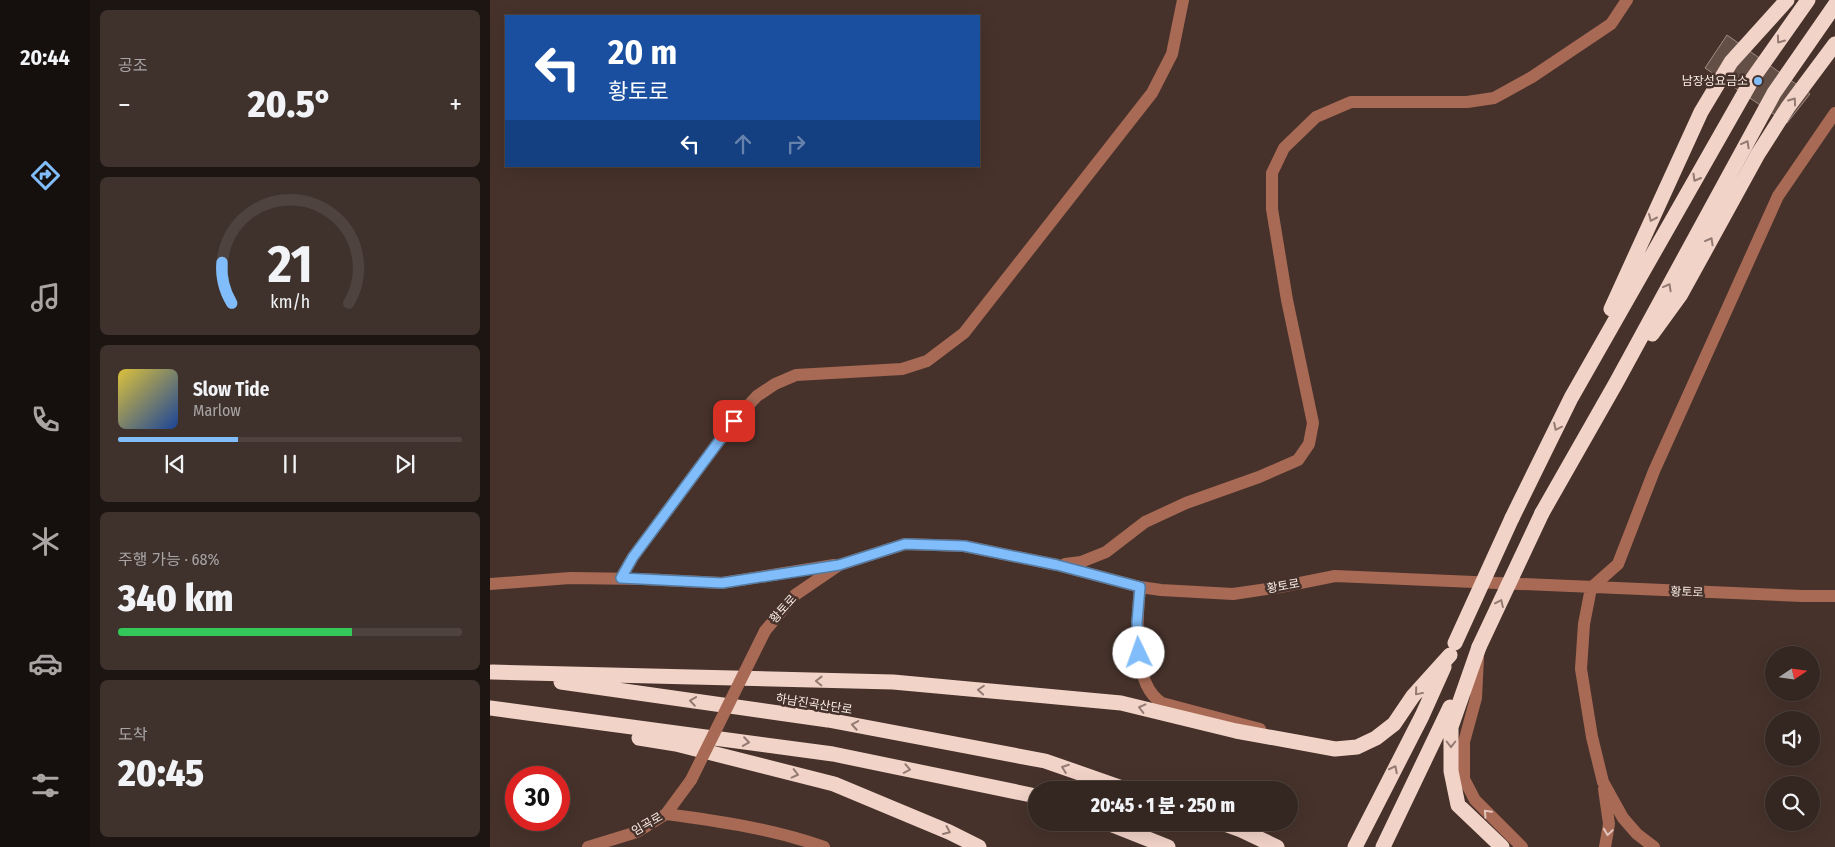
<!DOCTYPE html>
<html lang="ko">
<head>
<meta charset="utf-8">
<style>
	:root { --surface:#342620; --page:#3f322d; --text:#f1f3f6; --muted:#a9a5a5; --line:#4e433e; --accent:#81bdfa }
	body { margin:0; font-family:"Fira Sans Condensed","Noto Sans KR",sans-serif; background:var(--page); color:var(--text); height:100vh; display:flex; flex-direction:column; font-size:19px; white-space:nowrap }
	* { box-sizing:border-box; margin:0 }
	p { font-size:16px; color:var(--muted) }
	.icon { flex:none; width:28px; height:28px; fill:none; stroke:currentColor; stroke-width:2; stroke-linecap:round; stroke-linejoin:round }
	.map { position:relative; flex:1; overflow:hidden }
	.panel { display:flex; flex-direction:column; gap:10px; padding:10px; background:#1d1512; width:400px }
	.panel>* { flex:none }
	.hud { position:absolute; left:15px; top:15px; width:475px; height:152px; border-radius:0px; box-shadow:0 5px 20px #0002,0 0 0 1px var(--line); background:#1a4fa0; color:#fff; overflow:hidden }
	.needle { width:32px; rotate:77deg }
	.fabs { position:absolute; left:1275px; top:646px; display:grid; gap:10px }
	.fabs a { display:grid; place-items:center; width:55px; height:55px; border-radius:50%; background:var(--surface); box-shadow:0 5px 20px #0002,0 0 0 1px var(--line); font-size:25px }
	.speed { position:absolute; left:15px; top:766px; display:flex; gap:10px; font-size:25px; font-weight:700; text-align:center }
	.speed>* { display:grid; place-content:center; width:65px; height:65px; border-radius:50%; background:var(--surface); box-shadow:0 5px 20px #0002,0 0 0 1px var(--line); line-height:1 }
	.speed .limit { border:8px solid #d22; background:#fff; color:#111 }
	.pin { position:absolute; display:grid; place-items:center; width:42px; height:42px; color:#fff; margin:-21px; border-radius:10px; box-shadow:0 2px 8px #0006 }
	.me { position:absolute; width:55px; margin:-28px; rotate:357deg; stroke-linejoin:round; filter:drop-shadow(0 0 4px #0008) }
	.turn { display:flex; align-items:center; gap:18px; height:105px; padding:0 20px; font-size:22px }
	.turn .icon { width:65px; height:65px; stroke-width:2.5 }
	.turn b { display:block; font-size:35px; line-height:42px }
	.lanes { display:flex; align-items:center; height:48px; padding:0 20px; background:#0003; justify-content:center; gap:25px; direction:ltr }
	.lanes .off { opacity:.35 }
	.big { font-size:38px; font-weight:800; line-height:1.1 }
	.panel .tile { flex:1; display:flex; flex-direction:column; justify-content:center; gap:8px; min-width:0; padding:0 18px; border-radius:8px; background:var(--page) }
	.panel .dial { align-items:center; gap:0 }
	.dial svg { height:130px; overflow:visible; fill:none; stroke:var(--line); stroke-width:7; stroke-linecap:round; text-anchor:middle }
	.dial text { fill:var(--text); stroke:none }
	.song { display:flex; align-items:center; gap:15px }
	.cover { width:60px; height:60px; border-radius:8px; background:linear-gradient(135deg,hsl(50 70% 55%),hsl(220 70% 35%)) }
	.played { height:5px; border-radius:2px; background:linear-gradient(90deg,var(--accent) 35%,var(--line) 35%) }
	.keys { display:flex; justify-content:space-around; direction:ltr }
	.heat { display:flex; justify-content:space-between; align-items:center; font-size:28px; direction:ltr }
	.charge { height:8px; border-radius:4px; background:linear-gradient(90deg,#34c759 68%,var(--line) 0) }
	.trip { position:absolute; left:538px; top:781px; width:270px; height:50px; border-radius:25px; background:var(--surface); box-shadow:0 5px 20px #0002,0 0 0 1px var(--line); font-weight:800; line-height:50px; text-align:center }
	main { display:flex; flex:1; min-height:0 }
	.tab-bar { display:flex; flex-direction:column; width:90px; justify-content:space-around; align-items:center; background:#150f0d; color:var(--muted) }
	.tab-bar .icon { width:35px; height:35px }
	.tab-bar .current { color:var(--accent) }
	.tab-bar b { font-size:22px; color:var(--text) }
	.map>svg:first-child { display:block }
	.building { fill:#644f47; stroke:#a38b83 }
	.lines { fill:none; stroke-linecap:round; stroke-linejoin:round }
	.minor { stroke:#a86a55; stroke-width:12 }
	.highway { stroke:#f2d3c8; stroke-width:15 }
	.minor-bridge { stroke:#a86a55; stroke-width:12 }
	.highway-bridge { stroke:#f2d3c8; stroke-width:15 }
	.oneway { stroke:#937a72 }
	.oneway2 { stroke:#e2c6bd }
	.route-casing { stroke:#547ba2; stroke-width:12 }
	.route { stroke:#81bdfa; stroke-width:9 }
	.poi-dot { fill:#81bdfa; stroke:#46322b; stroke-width:2 }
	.labels { text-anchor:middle; stroke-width:5; stroke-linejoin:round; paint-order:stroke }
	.poi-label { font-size:12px; fill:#fbeee9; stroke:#46322b; text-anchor:end }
	.street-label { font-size:12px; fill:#fbeee9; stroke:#46322b }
</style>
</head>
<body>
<main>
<nav class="tab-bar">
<b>20:44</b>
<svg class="icon current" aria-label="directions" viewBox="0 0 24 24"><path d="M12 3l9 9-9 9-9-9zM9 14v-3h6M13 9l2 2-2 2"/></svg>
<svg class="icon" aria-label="music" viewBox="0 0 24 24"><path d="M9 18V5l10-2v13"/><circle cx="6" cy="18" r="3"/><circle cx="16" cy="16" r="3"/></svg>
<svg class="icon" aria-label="phone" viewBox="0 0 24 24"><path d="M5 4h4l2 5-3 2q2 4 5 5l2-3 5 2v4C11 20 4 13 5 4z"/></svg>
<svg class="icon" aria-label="climate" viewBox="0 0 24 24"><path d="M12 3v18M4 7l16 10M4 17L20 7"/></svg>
<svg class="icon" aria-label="car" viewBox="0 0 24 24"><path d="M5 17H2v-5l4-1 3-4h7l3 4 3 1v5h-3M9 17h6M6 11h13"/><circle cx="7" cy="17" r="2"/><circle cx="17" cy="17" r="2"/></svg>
<svg class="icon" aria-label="filters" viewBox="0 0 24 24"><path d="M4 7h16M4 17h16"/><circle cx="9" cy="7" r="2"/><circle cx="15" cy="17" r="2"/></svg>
</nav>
<section class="panel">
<div class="tile"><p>공조</p>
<div class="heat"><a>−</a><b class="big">20.5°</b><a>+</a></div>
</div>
<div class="tile dial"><svg viewBox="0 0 100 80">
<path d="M14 69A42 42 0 1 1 86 69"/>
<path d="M14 69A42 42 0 0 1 8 44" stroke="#81bdfa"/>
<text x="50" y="56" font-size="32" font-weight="700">21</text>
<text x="50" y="72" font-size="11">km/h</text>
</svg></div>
<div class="tile">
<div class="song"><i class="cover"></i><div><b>Slow Tide</b><p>Marlow</p></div></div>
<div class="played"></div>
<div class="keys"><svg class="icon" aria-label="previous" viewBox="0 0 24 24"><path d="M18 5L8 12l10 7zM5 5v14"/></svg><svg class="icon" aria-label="pause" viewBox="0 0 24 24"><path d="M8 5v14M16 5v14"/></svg><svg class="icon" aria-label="next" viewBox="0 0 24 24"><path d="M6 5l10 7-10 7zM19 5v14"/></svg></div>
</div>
<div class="tile"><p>주행 가능 · 68%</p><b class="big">340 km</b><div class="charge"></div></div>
<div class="tile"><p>도착</p><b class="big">20:45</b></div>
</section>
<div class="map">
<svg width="1345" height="847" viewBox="0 0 1345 847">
	<rect width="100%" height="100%" fill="#46322b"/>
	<path class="building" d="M 1237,35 L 1320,94 L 1297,123 L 1215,68 Z"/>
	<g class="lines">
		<path class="minor" d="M 575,564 L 591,562 L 616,552 L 655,522 L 696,503 L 769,477 L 808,460 L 819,444 L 823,423 L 797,300 L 782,209 L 782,173 L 794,148 L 826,117 L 861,102 L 977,102 L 1004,98 L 1042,77 L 1121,24 L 1137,0
			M 131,578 L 143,557 L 244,421 L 267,396 L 285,384 L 306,375 L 412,369 L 437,361 L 474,333 L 662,93 L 682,54 L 693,0
			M 0,584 L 80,578 L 153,579 L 232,583 L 344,565
			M 650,587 C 647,619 641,684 672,703 L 770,729
			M 275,631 L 305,595 L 349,565 L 415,544 L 474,546 L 567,565 L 650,587 L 671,590 L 743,594 L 790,587 L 845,576 L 1312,596 L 1345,596
			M 988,658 L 986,698 L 974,742 L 974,779 L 985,800 L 1032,847
			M 1114,789 L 1119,824 L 1115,847
			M 176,814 C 229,821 283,829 334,847
			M 98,847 L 147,832 L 176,814 L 201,780
			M 1164,847 L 1147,834 L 1133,818 L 1113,782 L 1102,737 L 1091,669 L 1094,624 L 1101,588 L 1128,564 L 1164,471 L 1288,196 L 1345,113"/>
		<path class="highway" d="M 1121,309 L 1211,112 L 1241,62 L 1297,0
			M 1162,334 L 1191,294 L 1268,154 L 1298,107 L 1345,44
			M 1052,513 L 1126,383 L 1284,93 L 1345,5
			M 1022,518 L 1081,398 L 1263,78 L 1318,0
			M 989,647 L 961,727 L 961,771 L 968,805 L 1012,847
			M 2,672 L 403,682 L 631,703 L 746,731 L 845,749 L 867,747 L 886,738 L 904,724 L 923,696 L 960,655
			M 71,682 L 338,720 L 555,761 L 638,790
			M 0,708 L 343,754 L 546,796
			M 149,738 L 186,744 L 344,784 L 459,832 L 489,847
			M 615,822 L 678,847
			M 729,822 L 751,830 L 787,847
			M 865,847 L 932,716 L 954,667
			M 893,847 L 960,707"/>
		<path class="minor-bridge" d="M 201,780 L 275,631"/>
		<path class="highway-bridge" d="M 965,643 L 1022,518
			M 989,647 L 1052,513"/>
	</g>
	<defs><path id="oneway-chevron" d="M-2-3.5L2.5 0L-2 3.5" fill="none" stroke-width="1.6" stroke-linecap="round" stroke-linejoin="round" transform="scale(1.25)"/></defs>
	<g class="oneway">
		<use href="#oneway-chevron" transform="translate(1290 40) rotate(126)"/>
		<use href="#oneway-chevron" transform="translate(1303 101) rotate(-54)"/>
		<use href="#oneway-chevron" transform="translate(1256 144) rotate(-61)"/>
		<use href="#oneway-chevron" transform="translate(1206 178) rotate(120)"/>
		<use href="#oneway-chevron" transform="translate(1162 218) rotate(114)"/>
		<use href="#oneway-chevron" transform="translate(1220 241) rotate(-61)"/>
		<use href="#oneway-chevron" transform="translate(1178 287) rotate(-61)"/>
		<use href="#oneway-chevron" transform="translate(1067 427) rotate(116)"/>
		<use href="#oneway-chevron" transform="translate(1010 603) rotate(-65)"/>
		<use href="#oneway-chevron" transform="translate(329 681) rotate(-179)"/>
		<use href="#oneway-chevron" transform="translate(491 690) rotate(-175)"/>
		<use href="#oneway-chevron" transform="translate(928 692) rotate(130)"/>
		<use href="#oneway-chevron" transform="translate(203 701) rotate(-172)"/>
		<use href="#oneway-chevron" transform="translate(652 708) rotate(-166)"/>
		<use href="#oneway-chevron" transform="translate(365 725) rotate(-170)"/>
		<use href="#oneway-chevron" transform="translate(256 742) rotate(8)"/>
		<use href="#oneway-chevron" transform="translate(961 744) rotate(90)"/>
		<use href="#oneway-chevron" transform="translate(575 768) rotate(-160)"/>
		<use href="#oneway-chevron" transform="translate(417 769) rotate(11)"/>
		<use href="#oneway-chevron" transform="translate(904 769) rotate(-63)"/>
		<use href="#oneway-chevron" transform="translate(305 774) rotate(14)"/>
		<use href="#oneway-chevron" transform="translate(457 831) rotate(24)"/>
	</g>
	<g class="oneway2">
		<use href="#oneway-chevron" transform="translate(997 813) rotate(-133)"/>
		<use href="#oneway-chevron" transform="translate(1118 832) rotate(98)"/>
	</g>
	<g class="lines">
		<defs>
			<path id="route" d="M 244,421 L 143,557 L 131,578 L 232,583 L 349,565 L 415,544 L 474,546 L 567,565 L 650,587 L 647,622 L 649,653"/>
		</defs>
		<use href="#route" class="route-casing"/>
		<use href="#route" class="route"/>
	</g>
	<circle class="poi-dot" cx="1268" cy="81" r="5"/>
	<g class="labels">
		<g class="poi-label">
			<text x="1258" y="85">남장성요금소</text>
		</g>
		<g class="street-label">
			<text transform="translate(793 586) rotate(-10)" y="4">황토로</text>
			<text transform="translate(1197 592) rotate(2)" y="4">황토로</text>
			<text transform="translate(293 609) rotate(-48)" y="4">황토로</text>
			<text transform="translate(324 704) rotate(9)" y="4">하남진곡산단로</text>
			<text transform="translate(157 824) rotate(-30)" y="4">임곡로</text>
		</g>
	</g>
</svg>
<div class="fabs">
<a><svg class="needle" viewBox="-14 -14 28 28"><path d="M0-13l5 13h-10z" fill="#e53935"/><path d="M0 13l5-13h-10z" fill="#a9a5a5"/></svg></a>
<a><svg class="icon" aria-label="sound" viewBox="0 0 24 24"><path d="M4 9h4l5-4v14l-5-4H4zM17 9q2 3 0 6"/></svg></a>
<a><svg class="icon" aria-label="search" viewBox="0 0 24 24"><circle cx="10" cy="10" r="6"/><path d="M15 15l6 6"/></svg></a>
</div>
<div class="speed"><div class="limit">30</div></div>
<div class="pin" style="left:244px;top:421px;background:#d93025"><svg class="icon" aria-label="arrive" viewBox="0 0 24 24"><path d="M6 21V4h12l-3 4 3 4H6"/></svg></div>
<svg class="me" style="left:649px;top:653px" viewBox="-20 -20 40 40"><circle r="19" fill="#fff"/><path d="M0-13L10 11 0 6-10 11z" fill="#81bdfa"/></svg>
<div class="trip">20:45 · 1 분 · 250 m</div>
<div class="hud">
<div class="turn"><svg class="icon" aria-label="left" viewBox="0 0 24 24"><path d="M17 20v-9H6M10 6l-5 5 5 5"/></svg><div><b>20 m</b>황토로</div></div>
<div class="lanes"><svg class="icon" aria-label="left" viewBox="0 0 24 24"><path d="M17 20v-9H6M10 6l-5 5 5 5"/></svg><svg class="icon off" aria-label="ahead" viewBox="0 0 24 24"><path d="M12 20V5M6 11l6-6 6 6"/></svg><svg class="icon off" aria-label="right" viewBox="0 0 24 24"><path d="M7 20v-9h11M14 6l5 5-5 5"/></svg></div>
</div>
</div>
</main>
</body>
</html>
